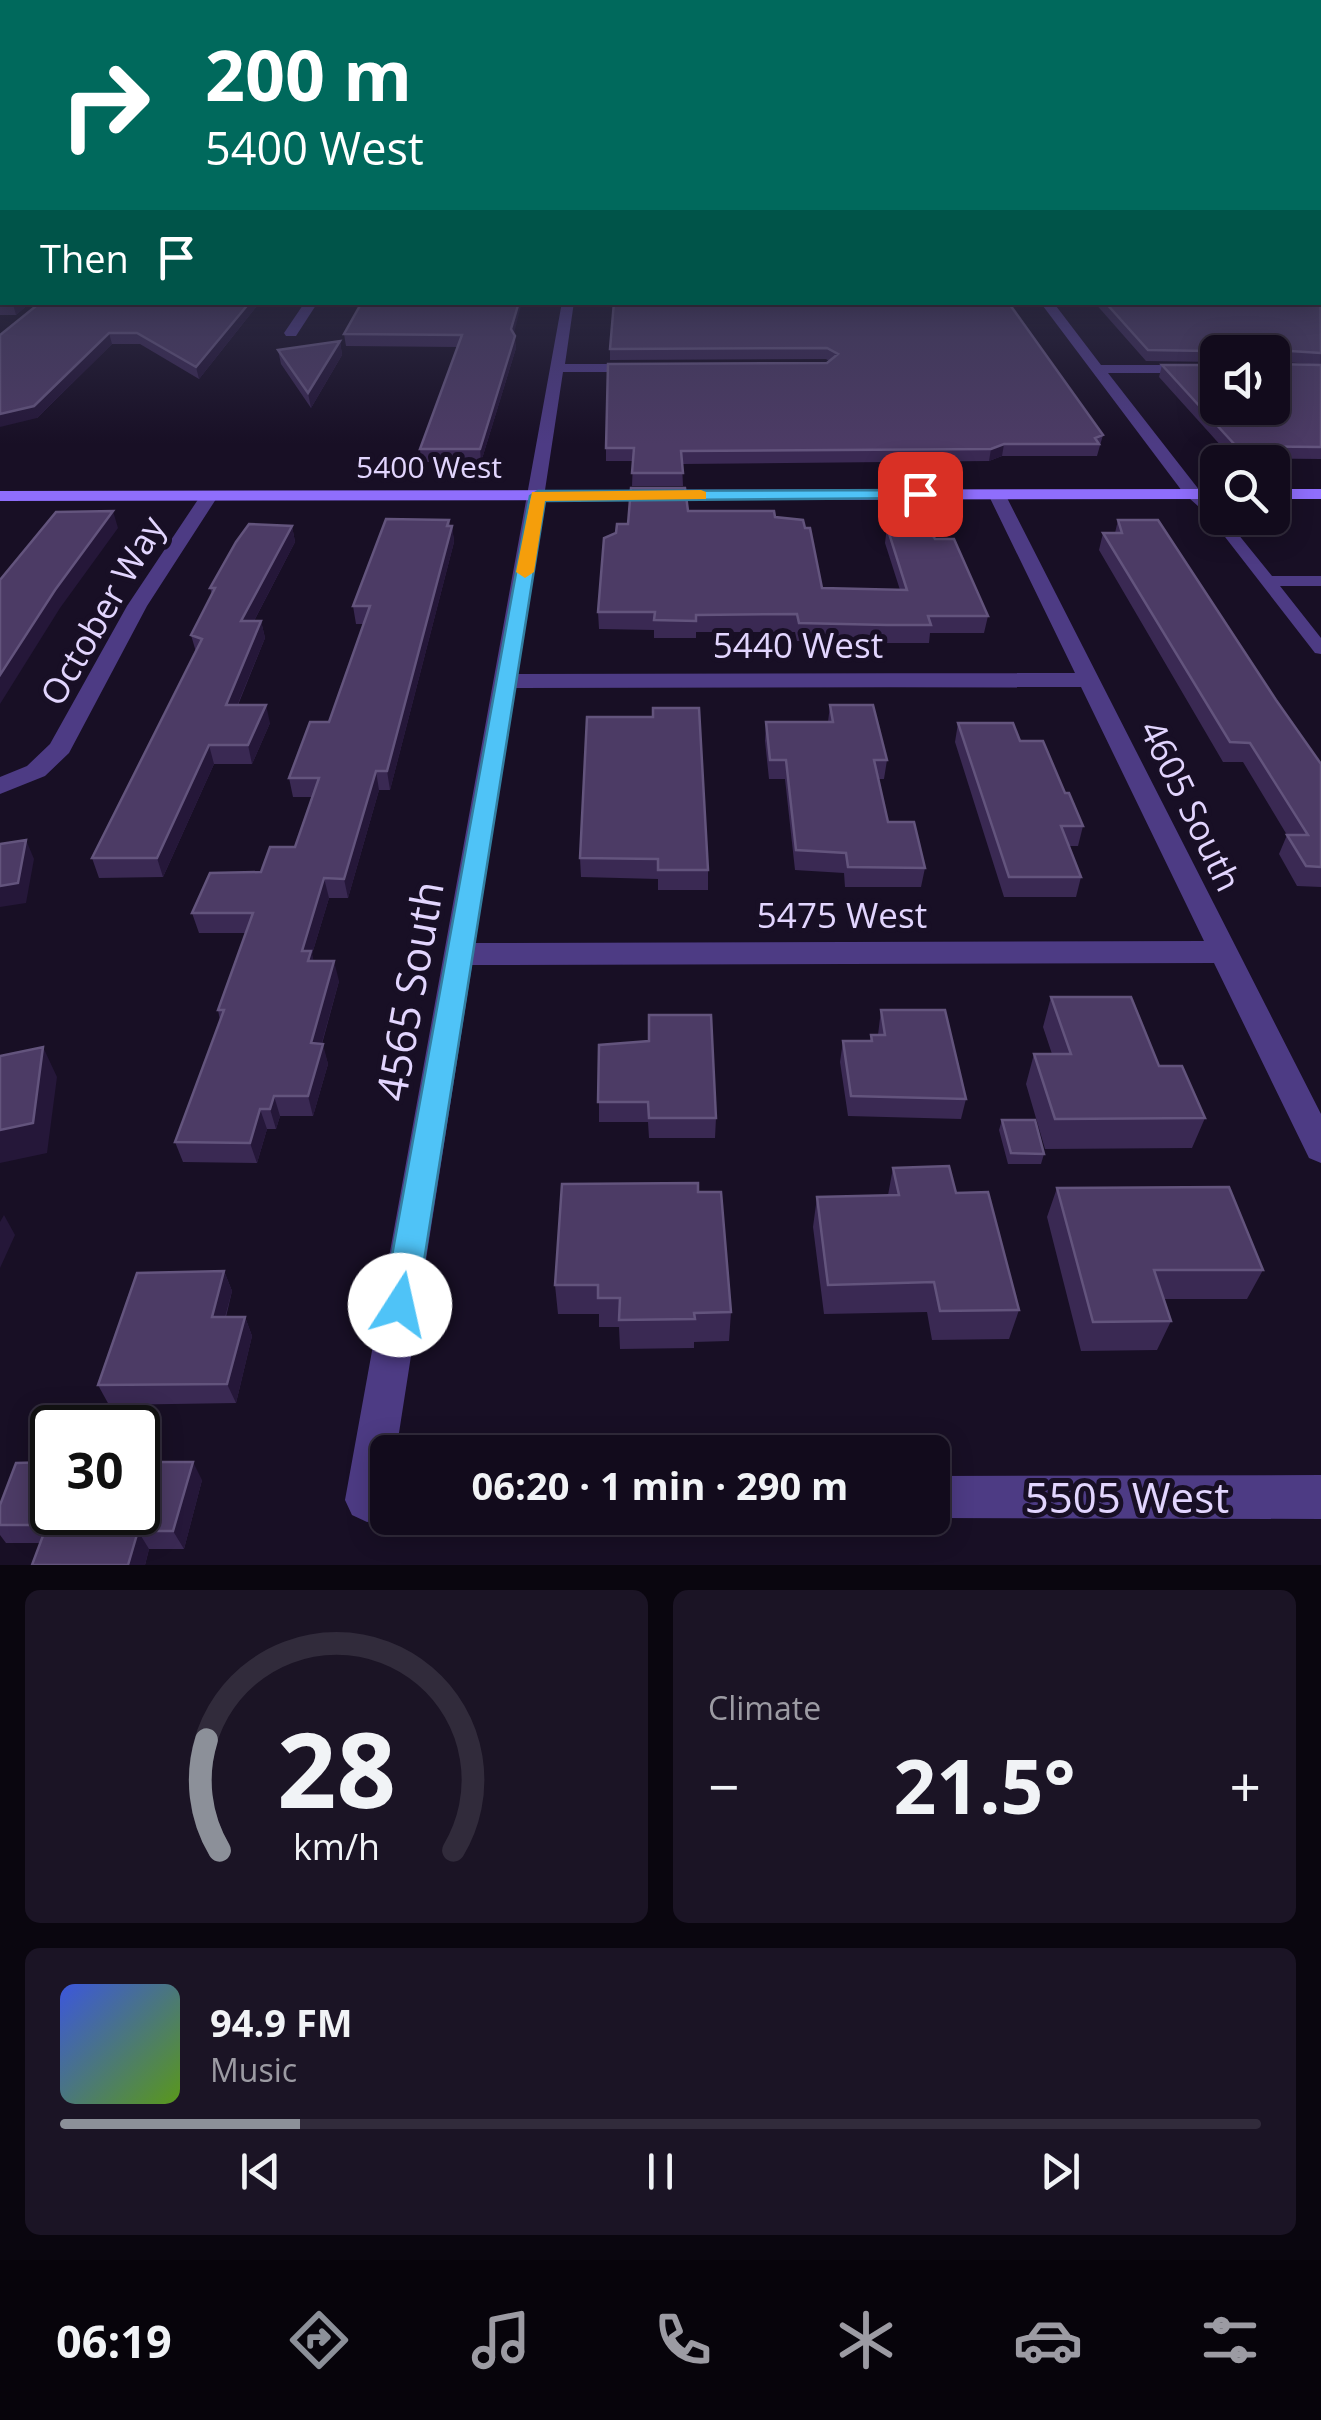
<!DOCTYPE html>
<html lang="en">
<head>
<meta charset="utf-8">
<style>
	:root { --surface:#120b1c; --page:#1b1425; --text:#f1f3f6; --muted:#9c9ba3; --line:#312b3b; --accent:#8c9099 }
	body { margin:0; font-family:"Open Sans",sans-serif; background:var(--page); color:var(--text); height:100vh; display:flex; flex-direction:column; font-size:38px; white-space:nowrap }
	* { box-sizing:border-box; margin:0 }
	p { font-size:32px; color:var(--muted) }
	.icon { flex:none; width:55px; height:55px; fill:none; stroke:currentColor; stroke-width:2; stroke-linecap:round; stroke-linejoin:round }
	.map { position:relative; height:1565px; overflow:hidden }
	.details { display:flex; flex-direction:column; gap:25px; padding:25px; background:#0a060f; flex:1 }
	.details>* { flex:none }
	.hud { position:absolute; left:0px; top:0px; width:1322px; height:305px; box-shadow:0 5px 25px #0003,0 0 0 2px var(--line); background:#00695c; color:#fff; overflow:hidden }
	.fabs { position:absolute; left:1200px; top:335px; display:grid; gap:20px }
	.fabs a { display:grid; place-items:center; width:90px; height:90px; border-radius:15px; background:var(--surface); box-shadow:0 5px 25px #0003,0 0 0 2px var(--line); font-size:50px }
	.speed { position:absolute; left:30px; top:1405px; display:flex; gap:20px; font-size:50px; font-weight:700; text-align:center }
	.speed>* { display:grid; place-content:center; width:130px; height:130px; border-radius:50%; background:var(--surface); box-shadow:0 5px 25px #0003,0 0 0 2px var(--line); line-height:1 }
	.speed .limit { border:5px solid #111; border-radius:15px; background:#fff; color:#111 }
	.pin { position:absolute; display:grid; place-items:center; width:85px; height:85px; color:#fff; margin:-42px; border-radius:20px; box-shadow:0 5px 15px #0006 }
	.me { position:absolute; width:110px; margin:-55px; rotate:10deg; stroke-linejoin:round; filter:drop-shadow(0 0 8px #0008) }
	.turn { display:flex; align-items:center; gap:35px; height:210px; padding:0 40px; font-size:45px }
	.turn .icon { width:130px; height:130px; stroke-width:2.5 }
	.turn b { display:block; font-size:70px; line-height:85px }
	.then { display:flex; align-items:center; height:95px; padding:0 40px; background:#0003; gap:20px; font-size:38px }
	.big { font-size:75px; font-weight:700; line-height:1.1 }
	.details .widget { flex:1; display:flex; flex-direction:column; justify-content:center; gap:15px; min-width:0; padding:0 35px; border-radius:15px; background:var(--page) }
	.details .dial { align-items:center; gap:0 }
	.dial svg { height:260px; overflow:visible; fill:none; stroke:var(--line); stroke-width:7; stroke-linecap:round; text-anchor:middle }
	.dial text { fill:var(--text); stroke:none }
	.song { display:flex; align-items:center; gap:30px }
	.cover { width:120px; height:120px; border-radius:15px; background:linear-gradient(135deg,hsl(230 70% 55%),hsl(90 70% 35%)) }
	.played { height:10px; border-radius:5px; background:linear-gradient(90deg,var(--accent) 20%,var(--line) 20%) }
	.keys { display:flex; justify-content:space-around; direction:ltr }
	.heat { display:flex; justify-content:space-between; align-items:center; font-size:55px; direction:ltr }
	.details .tiles { flex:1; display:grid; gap:25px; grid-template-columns:1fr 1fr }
	.widget:last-child { grid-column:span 2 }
	.trip { position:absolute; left:370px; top:1435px; width:580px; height:100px; border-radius:15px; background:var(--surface); box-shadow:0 5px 25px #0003,0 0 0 2px var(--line); font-weight:700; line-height:100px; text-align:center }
	.tab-bar { display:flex; height:160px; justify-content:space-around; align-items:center; background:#07040b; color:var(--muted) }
	.tab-bar .icon { width:70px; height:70px }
	.tab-bar .current { color:var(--accent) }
	.tab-bar b { font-size:45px; color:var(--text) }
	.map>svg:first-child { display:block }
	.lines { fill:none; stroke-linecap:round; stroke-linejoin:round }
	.lane { fill:#4d3b84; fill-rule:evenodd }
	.street { fill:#4d3b84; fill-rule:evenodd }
	.secondary { fill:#8f6efc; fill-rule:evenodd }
	.wall { fill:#3a2953 }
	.shaded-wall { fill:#251739 }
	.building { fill:#4c3b65; stroke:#63547d; stroke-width:2.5 }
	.route { fill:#4fc3f7; stroke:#337fa1; stroke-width:2.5 }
	.slow { fill:#f59e0b }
	.labels { text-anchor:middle; stroke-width:10; stroke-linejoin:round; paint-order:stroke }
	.far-street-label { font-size:30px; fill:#e2d5fe; stroke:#180f25 }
	.street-label { font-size:35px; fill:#e2d5fe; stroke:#180f25 }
	.near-street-label { font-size:42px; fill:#e2d5fe; stroke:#180f25 }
</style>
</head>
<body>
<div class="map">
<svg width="1321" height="1565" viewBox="0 0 1321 1565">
	<rect width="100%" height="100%" fill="#180f25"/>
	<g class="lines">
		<path class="lane" d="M 1189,492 L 1199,492 L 1218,508 L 1218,518 L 1225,518 L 1272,576 L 1321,576 L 1321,586 L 1280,586 L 1321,638 L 1321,654 L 1315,653 L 1208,515 L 1189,498 Z"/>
		<path class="street" d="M 305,302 L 318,302 L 296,336 L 286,336 L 284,333 Z
			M 562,302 L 574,302 L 565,364 L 641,364 L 648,368 L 641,372 L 563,372 L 517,674 L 1075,673 L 988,494 L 1003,490 L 1321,1114 L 1321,1163 L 1309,1158 L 1214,963 L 472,965 L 396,1452 L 388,1452 L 388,1518 L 398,1518 L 367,1522 L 352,1515 L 345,1500 ZM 1081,687 L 1204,941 L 475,943 L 515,688 Z
			M 1040,302 L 1053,302 L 1101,365 L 1218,365 L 1218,373 L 1108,373 L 1200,491 L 1200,499 L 1188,499 Z
			M 203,492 L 218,496 L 147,606 L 69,753 L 45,776 L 0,794 L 0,777 L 27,766 L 50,744 L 127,606 Z
			M 1321,1475 L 1321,1519 L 927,1518 L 932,1518 L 932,1476 Z"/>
		<path class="secondary" d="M 1218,489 L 1218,499 L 0,501 L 0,491 Z
			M 1272,489 L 1321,489 L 1321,499 L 1272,499 Z"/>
	</g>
	<path class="wall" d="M 0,225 L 31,302 L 16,315 L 0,315 L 0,276 L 1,276 L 1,273 L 0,273 Z
		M 1320,225 L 1321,365 L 1273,361 L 1273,364 L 1321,365 L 1321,459 L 1232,458 L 1159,377 L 1162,365 L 1218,365 L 1272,352 L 1218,352 L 1218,362 L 1146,361 L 1094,302 L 1320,302 Z
		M 41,302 L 260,302 L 199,379 L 140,344 L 112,344 L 37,418 Z
		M 1008,302 L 1103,435 L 1097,456 L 1002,456 L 989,461 L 682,464 L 683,486 L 632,486 L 633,461 L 606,461 L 606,448 L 829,361 L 826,359 L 610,360 L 610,349 Z
		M 344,334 L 514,334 L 516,348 L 481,462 L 421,462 L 420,449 L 458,347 L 346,346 Z
		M 340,341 L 342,355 L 311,408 L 281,364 L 278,350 Z
		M 688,511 L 775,517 L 822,588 L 900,590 L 885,543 L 887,527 L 988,616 L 984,633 L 930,633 L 929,643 L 885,643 L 797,641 L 795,632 L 696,632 L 696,638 L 654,638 L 654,630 L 599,629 L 598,612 L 616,533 L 628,524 Z
		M 449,520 L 450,526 L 452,526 L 454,542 L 390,790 L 379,790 L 348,898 L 329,898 L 312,954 L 313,961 L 339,981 L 322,1044 L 328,1064 L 313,1116 L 280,1116 L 276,1129 L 267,1129 L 257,1163 L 183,1162 L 175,1142 L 220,1020 L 218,1010 L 246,933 L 199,933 L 192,913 L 261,872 L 295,847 L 312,797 L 293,797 L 289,778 L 329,722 L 364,624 L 356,624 L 353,606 Z
		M 1118,520 L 1276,700 L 1321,764 L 1321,887 L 1297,886 L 1279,854 L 1287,835 L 1243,762 L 1223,762 L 1099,550 L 1103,533 L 1115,533 Z
		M 292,526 L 295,542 L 254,621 L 261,621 L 265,638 L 238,705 L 270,723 L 252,764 L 214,764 L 163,877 L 99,878 L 92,858 L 196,652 L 191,635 L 212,594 L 210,588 Z
		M 830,705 L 887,760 L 884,779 L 879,779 L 888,822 L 925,868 L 921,887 L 845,887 L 844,873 L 795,870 L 785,779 L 769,779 L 765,741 L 766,722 L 828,722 Z
		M 587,717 L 708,870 L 708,890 L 658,890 L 658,879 L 581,877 L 580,858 Z
		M 958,723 L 1020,741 L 1065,793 L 1083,826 L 1078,846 L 1069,846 L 1081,877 L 1076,897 L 1004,897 L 955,742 Z
		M 1051,997 L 1159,1066 L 1205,1118 L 1192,1148 L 1045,1149 L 1026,1084 L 1034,1054 L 1052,1054 L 1043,1027 Z
		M 881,1010 L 966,1099 L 961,1119 L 848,1116 L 840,1062 L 843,1041 L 870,1041 L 871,1035 L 878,1035 Z
		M 599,1045 L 716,1118 L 715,1138 L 649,1138 L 648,1122 L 599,1122 Z
		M 1002,1120 L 1044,1154 L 1041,1164 L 1008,1164 L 999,1130 Z
		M 893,1168 L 956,1193 L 1019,1310 L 1009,1339 L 932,1340 L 927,1312 L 824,1314 L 813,1227 L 817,1197 L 888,1195 Z
		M 1057,1188 L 1263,1270 L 1247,1299 L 1164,1299 L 1171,1321 L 1157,1350 L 1081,1351 L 1047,1217 Z
		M 698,1192 L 731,1312 L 729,1341 L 694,1342 L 694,1348 L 620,1349 L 619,1327 L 599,1327 L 599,1314 L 558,1314 L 555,1285 Z
		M 224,1271 L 232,1291 L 226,1317 L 245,1317 L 252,1336 L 236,1403 L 109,1405 L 98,1385 Z
		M 202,1480 L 184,1549 L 149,1549 L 145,1565 L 32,1565 L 40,1543 L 6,1543 L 0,1535 L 0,1505 Z"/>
	<path class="shaded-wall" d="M 15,302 L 31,302 L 16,315 L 13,304 Z
		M 250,302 L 260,302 L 199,379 L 196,367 Z
		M 519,302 L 522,302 L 512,341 L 511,329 Z
		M 109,333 L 112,344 L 37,418 L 0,427 L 0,414 Z
		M 515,336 L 516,348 L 481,462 L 480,449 Z
		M 340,341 L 342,355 L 311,408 L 308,393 Z
		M 1004,444 L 1002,456 L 989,461 L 991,449 Z
		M 113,511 L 118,528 L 60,608 L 0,704 L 0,675 L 55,590 Z
		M 449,520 L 450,533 L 452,526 L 454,542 L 390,790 L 387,771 Z
		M 292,526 L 295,542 L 245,638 L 241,621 Z
		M 261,621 L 265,638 L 230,723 L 226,705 Z
		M 266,705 L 270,723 L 252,764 L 248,745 Z
		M 209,745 L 214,764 L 163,877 L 157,858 Z
		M 376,771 L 379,790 L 348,898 L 344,879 Z
		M 26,840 L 34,859 L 26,903 L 0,907 L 0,886 Z
		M 324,878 L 329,898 L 312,954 L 316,971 L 302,951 Z
		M 334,961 L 339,981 L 316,1064 L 311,1043 Z
		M 323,1044 L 328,1064 L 313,1116 L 308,1096 Z
		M 43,1047 L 57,1077 L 47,1153 L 0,1163 L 0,1130 Z
		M 274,1096 L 280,1116 L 276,1129 L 270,1109 Z
		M 260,1109 L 267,1129 L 257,1163 L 250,1143 Z
		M 4,1215 L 15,1235 L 0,1268 L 0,1222 Z
		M 224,1271 L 232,1291 L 220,1336 L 212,1317 Z
		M 245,1317 L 252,1336 L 236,1403 L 227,1384 Z
		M 193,1462 L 202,1480 L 184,1549 L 173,1531 Z
		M 138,1531 L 149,1549 L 145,1565 L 128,1565 Z"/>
	<path class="building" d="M 0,225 L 2,225 L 2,302 L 15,302 L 13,304 L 0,304 L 2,263 L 0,263 Z
		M 1320,225 L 1321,225 L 1320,270 Z
		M 1320,276 L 1321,353 L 1275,350 L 1273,364 L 1321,365 L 1321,447 L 1236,446 L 1162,365 L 1218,365 L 1218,408 L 1272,408 L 1272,352 L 1148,350 L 1105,302 L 1320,302 Z
		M 41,302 L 250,302 L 196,367 L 137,333 L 109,333 L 34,406 L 0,414 L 0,335 Z
		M 362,302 L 519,302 L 511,329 L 515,336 L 480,449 L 420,449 L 462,335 L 344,334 Z
		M 614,302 L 1008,302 L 1103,435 L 1095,438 L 1099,444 L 1004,444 L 991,449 L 681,451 L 683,473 L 632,473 L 634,448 L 606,448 L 608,364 L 827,363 L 838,354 L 827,348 L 610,349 Z
		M 340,341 L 308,393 L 278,350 Z
		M 631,488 L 685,488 L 688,511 L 774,511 L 775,517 L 803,520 L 805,528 L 810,528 L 822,588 L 907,590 L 887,527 L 928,527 L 935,539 L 954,539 L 988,616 L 928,616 L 931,625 L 887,625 L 799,623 L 797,614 L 696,615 L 696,621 L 654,620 L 655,612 L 598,612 L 604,538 L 616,533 L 617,524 L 628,524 Z
		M 113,511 L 55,590 L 0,675 L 0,580 L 56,512 Z
		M 386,519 L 449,520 L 447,526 L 452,526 L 387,771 L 376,771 L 344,879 L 324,878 L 302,951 L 311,951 L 308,961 L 334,961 L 311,1043 L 323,1044 L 308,1096 L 274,1096 L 270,1109 L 260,1109 L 250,1143 L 175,1142 L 224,1010 L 218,1010 L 253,913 L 192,913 L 210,873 L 261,872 L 270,847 L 295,847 L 319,778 L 289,778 L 310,722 L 329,722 L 370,606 L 353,606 Z
		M 1118,520 L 1158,520 L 1276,700 L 1321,764 L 1321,867 L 1306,866 L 1287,835 L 1308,835 L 1250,743 L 1230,742 L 1103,533 L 1122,533 Z
		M 249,524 L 292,526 L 241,621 L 261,621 L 226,705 L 266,705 L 248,745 L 209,745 L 157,858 L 92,858 L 202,639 L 191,635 L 215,588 L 210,588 L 236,542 Z
		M 830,705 L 873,705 L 887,760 L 874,760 L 888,822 L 914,822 L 925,868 L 848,867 L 846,853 L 796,850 L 786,760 L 770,760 L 766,722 L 833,722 Z
		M 653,708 L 699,708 L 708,870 L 658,870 L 658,859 L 580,858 L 587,717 L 653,717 Z
		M 958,723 L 1013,723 L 1020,741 L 1043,741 L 1065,793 L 1069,793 L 1083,826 L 1061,826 L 1081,877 L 1009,877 Z
		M 26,840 L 18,883 L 0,886 L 0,844 Z
		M 1051,997 L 1131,997 L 1159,1066 L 1182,1066 L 1205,1118 L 1055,1119 L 1034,1054 L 1071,1054 Z
		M 881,1010 L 945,1010 L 966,1099 L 851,1096 L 843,1041 L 872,1041 L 871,1035 L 885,1035 Z
		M 649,1015 L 711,1015 L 716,1118 L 649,1118 L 648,1102 L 598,1102 L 599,1045 L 649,1041 Z
		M 43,1047 L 33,1123 L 0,1130 L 0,1056 Z
		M 1002,1120 L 1035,1120 L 1044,1154 L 1011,1153 Z
		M 949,1166 L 956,1193 L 988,1192 L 1019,1310 L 940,1311 L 934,1282 L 828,1285 L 817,1197 L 899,1195 L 893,1168 Z
		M 698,1183 L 698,1192 L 721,1192 L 731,1312 L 694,1313 L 695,1319 L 619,1320 L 620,1298 L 598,1298 L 598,1285 L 555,1285 L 562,1184 Z
		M 1229,1187 L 1263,1270 L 1154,1270 L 1171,1321 L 1093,1322 L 1057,1188 Z
		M 224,1271 L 212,1317 L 245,1317 L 227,1384 L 98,1385 L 137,1273 Z
		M 52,1462 L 52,1512 L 138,1512 L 138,1462 L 193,1462 L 173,1531 L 138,1531 L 128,1565 L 32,1565 L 47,1525 L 0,1525 L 0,1505 L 16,1463 Z"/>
	<linearGradient id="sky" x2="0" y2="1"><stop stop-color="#0d0814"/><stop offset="0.51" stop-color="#373751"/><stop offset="1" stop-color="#373751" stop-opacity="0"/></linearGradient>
	<rect width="1321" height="444" fill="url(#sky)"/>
	<path class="route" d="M 920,490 L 926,491 L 926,498 L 545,501 L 417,1305 L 412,1317 L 400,1322 L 388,1317 L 383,1305 L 530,496 L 538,491 Z"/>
	<path class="slow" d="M 701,490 L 706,492 L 706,499 L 545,501 L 534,572 L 525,578 L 516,572 L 532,492 Z"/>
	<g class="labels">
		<g class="far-street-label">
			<text x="429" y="478">5400 West</text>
		</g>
		<g class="street-label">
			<text transform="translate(103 611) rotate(-60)" y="12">October Way</text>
			<text x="798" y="658">5440 West</text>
			<text transform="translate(1190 806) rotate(64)" y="12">4605 South</text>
			<text x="842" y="928">5475 West</text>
		</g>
		<g class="near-street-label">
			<text transform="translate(410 991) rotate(-80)" y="15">4565 South</text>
			<text x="1127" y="1513">5505 West</text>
		</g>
	</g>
</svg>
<div class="fabs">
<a><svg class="icon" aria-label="sound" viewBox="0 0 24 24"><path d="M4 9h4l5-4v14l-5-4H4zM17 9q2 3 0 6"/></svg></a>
<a><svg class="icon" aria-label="search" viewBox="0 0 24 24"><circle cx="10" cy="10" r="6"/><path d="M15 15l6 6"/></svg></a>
</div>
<div class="speed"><div class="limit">30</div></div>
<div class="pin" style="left:920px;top:494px;background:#d93025"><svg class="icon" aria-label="arrive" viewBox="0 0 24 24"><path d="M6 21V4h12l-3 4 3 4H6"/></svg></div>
<svg class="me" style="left:400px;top:1305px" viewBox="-20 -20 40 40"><circle r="19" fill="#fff"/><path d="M0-13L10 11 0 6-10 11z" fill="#4fc3f7"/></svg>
<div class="trip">06:20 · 1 min · 290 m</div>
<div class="hud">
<div class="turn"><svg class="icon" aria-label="right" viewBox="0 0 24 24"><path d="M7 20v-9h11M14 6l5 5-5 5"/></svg><div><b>200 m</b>5400 West</div></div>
<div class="then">Then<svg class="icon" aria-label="arrive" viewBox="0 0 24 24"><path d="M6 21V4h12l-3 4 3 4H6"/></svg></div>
</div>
</div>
<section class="details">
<div class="tiles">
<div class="widget dial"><svg viewBox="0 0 100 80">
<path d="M14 69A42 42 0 1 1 86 69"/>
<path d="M14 69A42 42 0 0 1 10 35" stroke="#8c9099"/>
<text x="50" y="56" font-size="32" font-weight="700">28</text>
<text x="50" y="72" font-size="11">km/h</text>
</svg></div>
<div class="widget"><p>Climate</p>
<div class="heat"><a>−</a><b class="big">21.5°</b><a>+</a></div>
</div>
<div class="widget">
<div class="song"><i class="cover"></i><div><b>94.9 FM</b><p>Music</p></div></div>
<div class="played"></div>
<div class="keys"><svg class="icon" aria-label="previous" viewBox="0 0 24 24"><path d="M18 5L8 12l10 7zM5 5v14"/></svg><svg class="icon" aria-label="pause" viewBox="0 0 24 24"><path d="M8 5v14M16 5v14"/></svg><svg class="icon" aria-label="next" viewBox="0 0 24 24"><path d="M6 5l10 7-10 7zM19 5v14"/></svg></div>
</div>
</div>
</section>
<nav class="tab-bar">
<b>06:19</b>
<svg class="icon current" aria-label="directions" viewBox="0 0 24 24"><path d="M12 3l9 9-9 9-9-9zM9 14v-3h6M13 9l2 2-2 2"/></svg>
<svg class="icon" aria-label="music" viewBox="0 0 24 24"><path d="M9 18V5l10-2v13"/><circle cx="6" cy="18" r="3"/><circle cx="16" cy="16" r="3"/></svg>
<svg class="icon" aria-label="phone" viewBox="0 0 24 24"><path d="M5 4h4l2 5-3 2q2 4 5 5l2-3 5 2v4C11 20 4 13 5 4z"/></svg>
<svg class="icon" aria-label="climate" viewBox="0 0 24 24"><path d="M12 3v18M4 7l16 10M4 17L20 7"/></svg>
<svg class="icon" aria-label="car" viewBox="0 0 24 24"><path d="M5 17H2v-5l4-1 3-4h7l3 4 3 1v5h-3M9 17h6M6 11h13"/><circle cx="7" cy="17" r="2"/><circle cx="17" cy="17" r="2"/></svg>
<svg class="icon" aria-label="filters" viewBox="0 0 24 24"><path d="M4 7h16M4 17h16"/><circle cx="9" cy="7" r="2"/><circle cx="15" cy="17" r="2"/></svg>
</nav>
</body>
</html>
